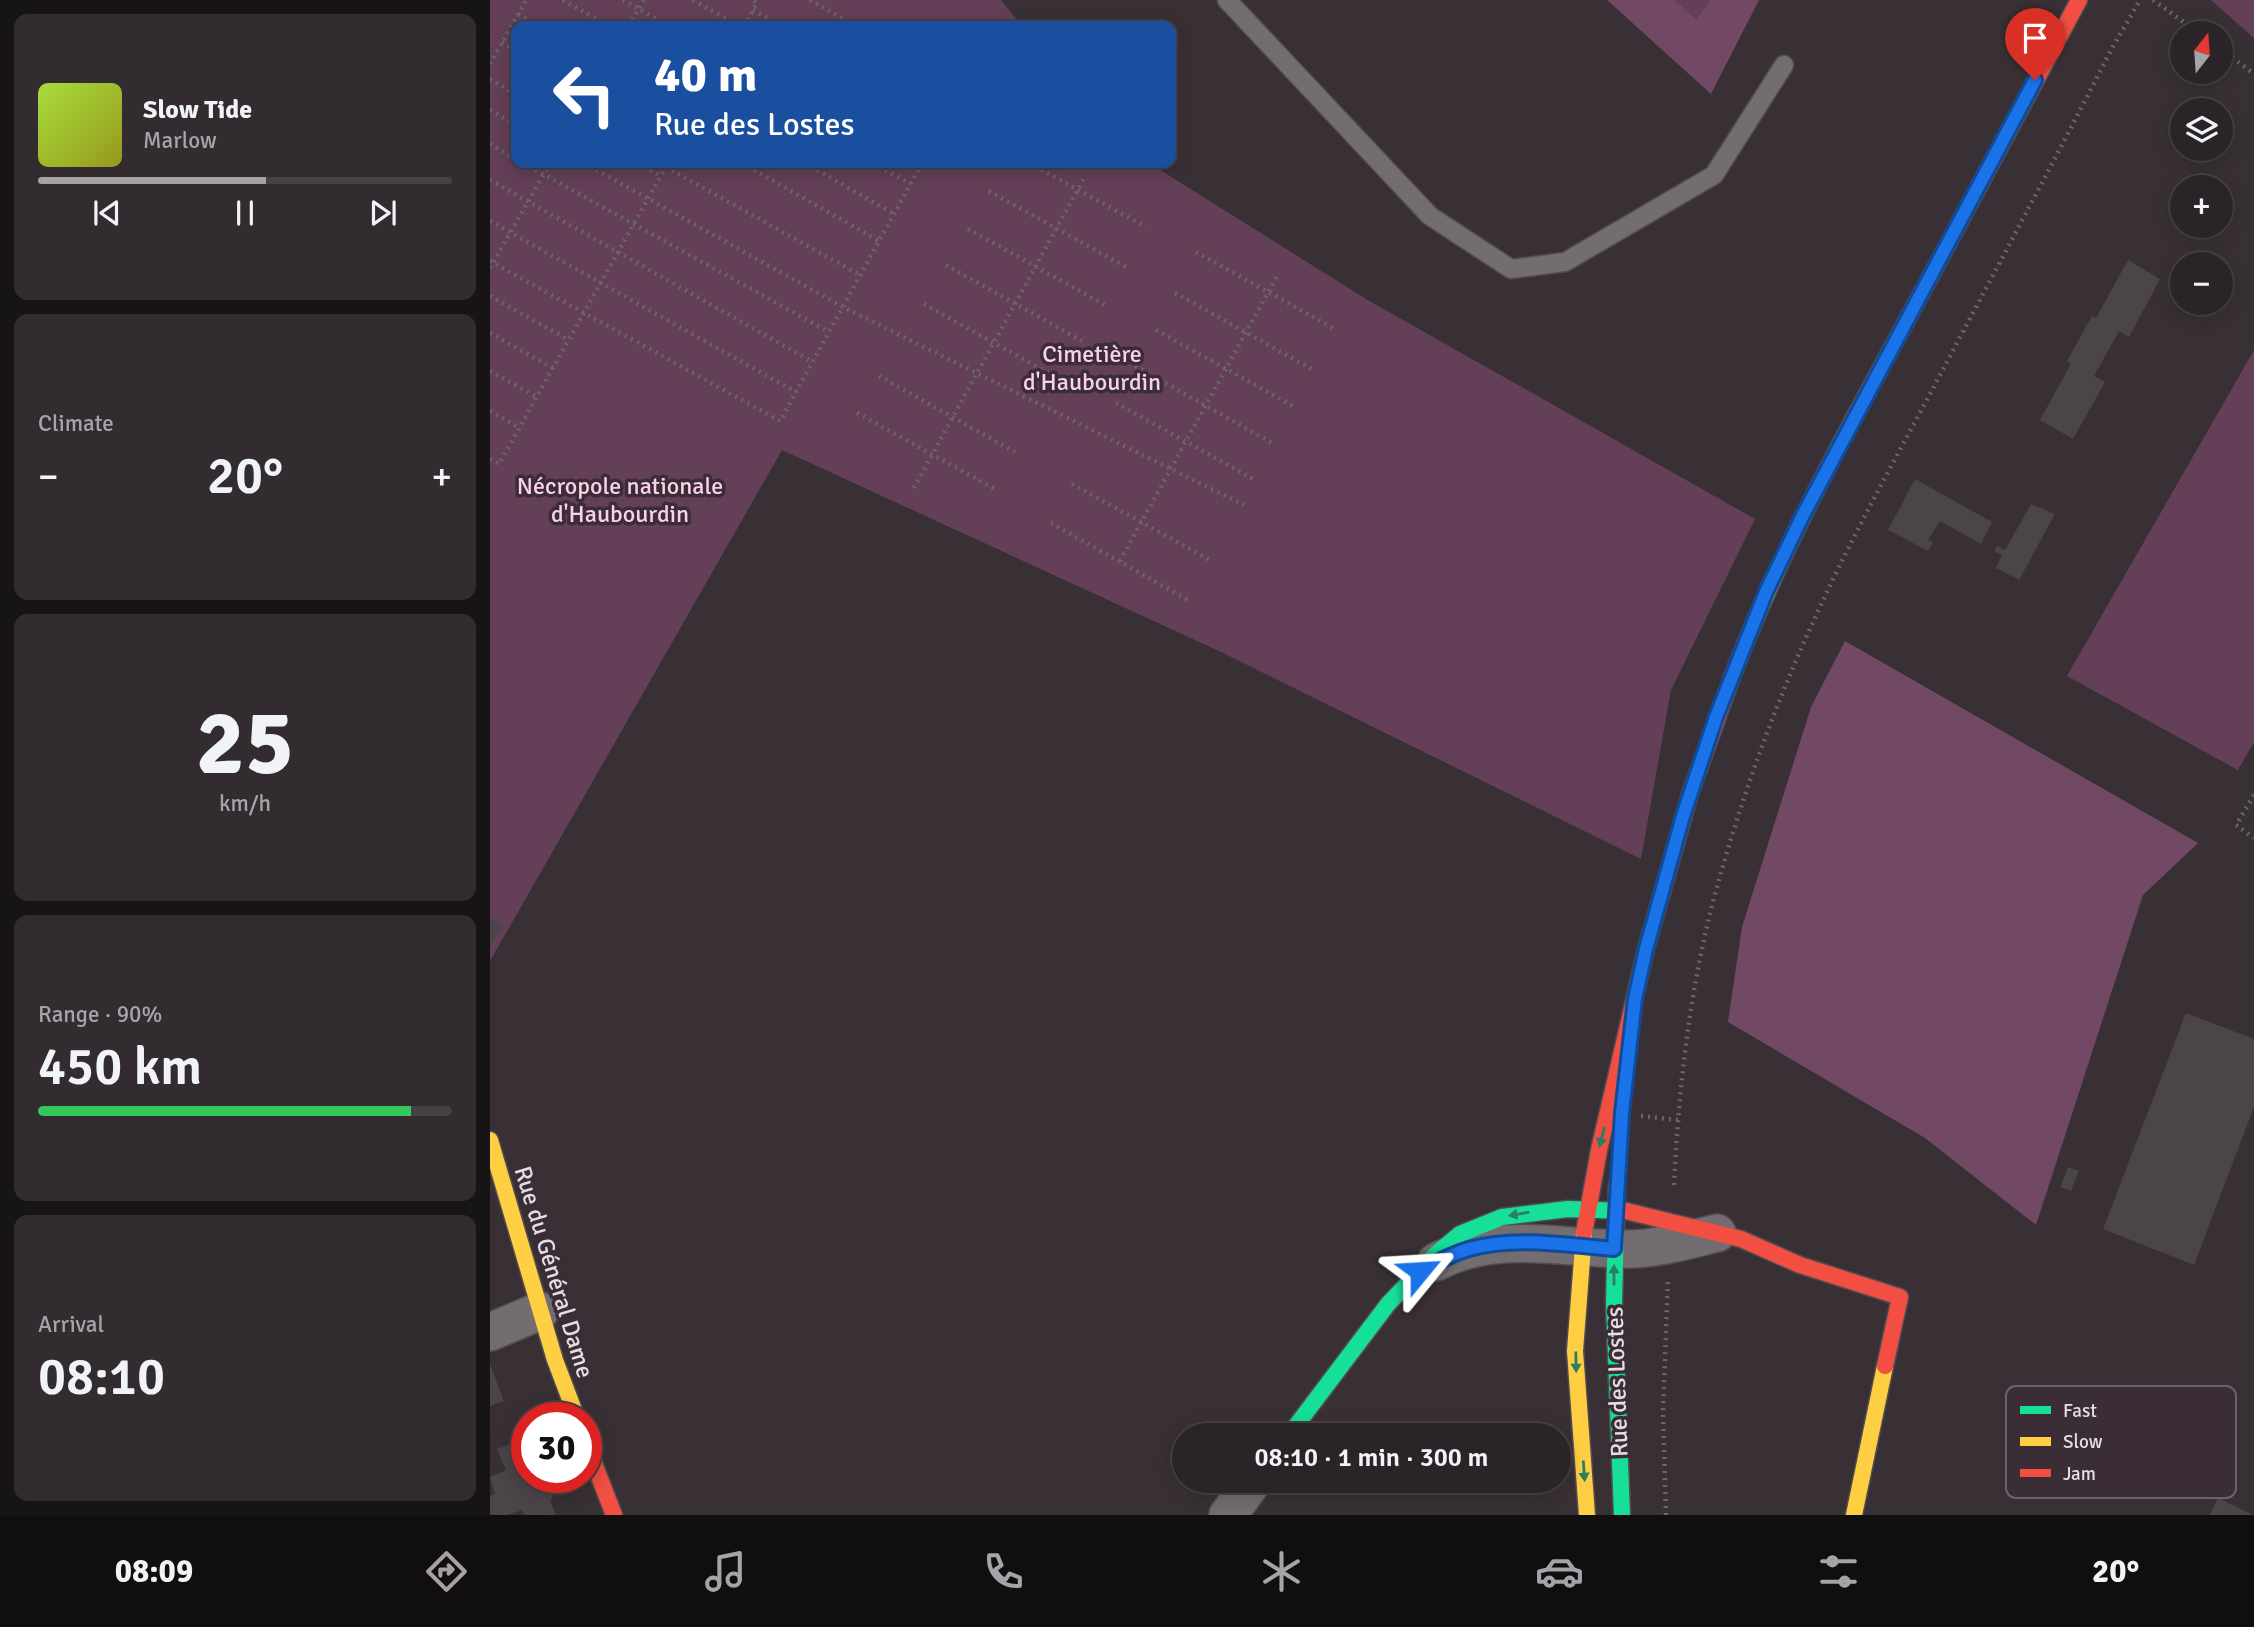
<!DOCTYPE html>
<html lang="en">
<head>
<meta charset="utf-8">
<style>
	:root { --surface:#2a2428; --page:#322c30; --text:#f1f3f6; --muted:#a5a4a8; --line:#464145; --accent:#a9a0a6 }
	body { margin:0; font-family:Signika,sans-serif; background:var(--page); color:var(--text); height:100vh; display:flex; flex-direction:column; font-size:26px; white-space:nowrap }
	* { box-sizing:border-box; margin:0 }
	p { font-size:23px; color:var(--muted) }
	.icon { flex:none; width:38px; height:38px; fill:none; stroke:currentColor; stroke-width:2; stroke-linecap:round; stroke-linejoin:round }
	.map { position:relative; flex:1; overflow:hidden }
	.sheet { display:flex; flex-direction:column; gap:14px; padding:14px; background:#171416; width:490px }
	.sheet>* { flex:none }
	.top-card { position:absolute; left:21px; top:21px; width:665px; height:147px; border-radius:14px; box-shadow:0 4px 18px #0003,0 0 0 2px var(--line); background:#1a4fa0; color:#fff; overflow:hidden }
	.needle { width:46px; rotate:17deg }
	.controls { position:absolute; left:1680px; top:21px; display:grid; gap:14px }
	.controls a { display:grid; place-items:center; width:63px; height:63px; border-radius:50%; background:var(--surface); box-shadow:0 4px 18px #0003,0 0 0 2px var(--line); font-size:35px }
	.speed { position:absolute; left:21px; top:1402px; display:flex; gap:14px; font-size:35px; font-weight:700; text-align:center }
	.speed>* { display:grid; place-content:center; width:91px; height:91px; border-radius:50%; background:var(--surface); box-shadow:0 4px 18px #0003,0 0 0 2px var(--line); line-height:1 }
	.speed .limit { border:10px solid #d22; background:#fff; color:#111 }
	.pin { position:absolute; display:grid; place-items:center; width:60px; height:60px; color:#fff; margin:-72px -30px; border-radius:50% 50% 50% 0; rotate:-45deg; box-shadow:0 0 7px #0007 }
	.pin .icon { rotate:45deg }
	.me { position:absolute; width:77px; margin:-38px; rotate:63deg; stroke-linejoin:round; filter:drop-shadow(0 0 5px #0008) }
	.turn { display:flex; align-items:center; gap:24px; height:147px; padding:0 28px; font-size:32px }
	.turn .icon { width:91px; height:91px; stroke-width:2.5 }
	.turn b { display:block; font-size:49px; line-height:60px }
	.big { font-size:52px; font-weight:600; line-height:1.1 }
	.sheet .widget { flex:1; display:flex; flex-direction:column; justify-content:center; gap:10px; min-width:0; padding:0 24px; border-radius:14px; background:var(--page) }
	.sheet .dial { align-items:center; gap:0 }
	.dial b { font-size:91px; line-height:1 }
	.song { display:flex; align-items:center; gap:21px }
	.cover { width:84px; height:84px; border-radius:10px; background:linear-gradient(135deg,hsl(80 70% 55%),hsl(60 70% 35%)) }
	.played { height:7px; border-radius:4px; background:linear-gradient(90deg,var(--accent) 55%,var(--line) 55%) }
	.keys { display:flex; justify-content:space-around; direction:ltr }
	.heat { display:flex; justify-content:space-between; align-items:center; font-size:38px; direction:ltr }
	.charge { height:10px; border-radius:5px; background:linear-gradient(90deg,#34c759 90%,var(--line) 0) }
	.trip { position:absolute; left:682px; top:1423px; width:399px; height:70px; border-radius:35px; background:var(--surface); box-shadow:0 4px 18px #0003,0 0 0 2px var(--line); font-weight:600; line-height:70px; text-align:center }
	.tabs { display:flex; height:112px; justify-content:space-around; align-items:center; background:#110e10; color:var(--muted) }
	.tabs .icon { width:49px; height:49px }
	.tabs .active { color:var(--accent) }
	.tabs b { font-size:32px; color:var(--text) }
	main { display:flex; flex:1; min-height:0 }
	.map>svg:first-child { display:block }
	.green { fill:#633f58 }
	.forest { fill:#714964 }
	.building { fill:#4b4449 }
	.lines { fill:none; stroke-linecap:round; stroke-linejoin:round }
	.lane-casing { stroke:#534c50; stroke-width:21 }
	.street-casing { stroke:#534c50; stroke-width:40 }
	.fast-casing { stroke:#534c50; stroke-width:19 }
	.slow-casing { stroke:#534c50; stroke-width:19 }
	.jam-casing { stroke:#534c50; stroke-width:19 }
	.path { stroke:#6b666a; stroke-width:4.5; stroke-dasharray:2 5; stroke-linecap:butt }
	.lane { stroke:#736c70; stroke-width:18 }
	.street { stroke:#736c70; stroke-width:37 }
	.fast { stroke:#16e098; stroke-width:16 }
	.slow { stroke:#ffcf43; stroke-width:16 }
	.jam { stroke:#f24e42; stroke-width:16 }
	.oneway { fill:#2a7e62 }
	.route-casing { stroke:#114b97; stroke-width:18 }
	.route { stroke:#1a73e8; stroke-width:12 }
	.labels { text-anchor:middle; stroke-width:7; stroke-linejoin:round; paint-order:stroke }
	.park-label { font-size:24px; fill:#fccfec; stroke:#3b2d36 }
	.street-label { font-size:24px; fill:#e6dde3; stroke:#3b2d36 }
	.key { fill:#3b2d36; stroke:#6e626a; stroke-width:2 }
	.key-label { font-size:19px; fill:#e6dde3 }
</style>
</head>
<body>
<main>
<section class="sheet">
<div class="widget">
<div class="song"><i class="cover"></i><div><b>Slow Tide</b><p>Marlow</p></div></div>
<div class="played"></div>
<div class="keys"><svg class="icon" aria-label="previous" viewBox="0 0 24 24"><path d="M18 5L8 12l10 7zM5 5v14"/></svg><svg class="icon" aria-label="pause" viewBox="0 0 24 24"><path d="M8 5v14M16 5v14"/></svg><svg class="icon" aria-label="next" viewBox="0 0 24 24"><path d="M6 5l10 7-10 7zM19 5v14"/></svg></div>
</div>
<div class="widget"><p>Climate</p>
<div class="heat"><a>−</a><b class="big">20°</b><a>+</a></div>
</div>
<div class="widget dial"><b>25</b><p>km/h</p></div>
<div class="widget"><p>Range · 90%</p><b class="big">450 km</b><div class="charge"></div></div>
<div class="widget"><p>Arrival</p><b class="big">08:10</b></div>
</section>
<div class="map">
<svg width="1764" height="1515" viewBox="0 0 1764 1515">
	<rect width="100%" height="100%" fill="#383035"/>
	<path class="green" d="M 0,0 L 511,0 L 532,26 L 26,26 L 26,163 L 659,163 L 876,299 L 1265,519 L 1181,690 L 1151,859 L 731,652 L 292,450 L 0,961 Z
		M 1185,0 L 1220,0 L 1206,19 Z
		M 1721,0 L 1764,0 L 1764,38 Z
		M 1764,350 L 1764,742 L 1748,770 L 1577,676 Z"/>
	<path class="forest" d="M 1117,0 L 1185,0 L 1206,19 L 1220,0 L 1269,0 L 1221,94 Z
		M 1355,641 L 1708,843 L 1653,895 L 1546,1225 L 1435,1138 L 1238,1022 L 1252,927 L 1321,707 Z"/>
	<path class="building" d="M 1638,260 L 1670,279 L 1639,337 L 1629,331 L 1604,376 L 1615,382 L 1583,439 L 1550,420 L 1581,364 L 1577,361 L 1602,316 L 1606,318 Z
		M 1425,479 L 1502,522 L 1491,544 L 1450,521 L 1438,540 L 1443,543 L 1438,551 L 1398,530 Z
		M 1541,504 L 1565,514 L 1529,580 L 1506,568 L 1512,555 L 1504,551 L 1507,546 L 1515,550 Z
		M 0,918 L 13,925 L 0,947 Z
		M 1696,1013 L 1764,1039 L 1764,1107 L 1704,1265 L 1613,1229 Z
		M 1578,1167 L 1589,1171 L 1581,1191 L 1570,1187 Z
		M 0,1364 L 14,1401 L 0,1406 Z
		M 37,1438 L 37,1477 L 54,1477 L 63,1499 L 60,1500 L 66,1515 L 34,1515 L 32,1510 L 18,1515 L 0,1515 L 0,1496 L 5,1494 L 0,1477 L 16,1470 L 7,1449 Z
		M 1728,1497 L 1738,1503 L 1764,1515 L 1720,1515 Z"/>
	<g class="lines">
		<defs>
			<path id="lane" d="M 737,0 L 940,216 L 1021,269 L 1075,262 L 1224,175 L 1294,65"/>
			<path id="street" d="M 946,1262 C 1008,1230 1071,1249 1137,1249 C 1168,1249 1198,1240 1227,1233
				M 0,1332 L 50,1311
				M 738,1515 L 764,1480"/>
			<path id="fast" d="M 1127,1185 L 1124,1302 L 1132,1515
				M 799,1435 L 898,1304 L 947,1253 L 970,1234 L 1012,1217 L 1078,1209 L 1136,1211"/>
			<path id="slow" d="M 1242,677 C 1300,525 1383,385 1459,242
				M 0,1140 L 65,1360 L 87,1418
				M 1094,1233 L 1085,1351 L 1097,1515
				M 1364,1515 L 1395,1366"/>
			<path id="jam" d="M 1459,242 L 1589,0
				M 1136,1211 L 1251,1239 L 1310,1265 L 1410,1297 L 1395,1366
				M 1094,1233 L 1109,1150 L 1156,949 L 1200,794 L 1242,677
				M 96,1443 L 124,1515"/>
		</defs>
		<use href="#lane" class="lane-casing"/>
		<use href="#street" class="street-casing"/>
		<use href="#fast" class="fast-casing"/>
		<use href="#slow" class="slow-casing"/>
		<use href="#jam" class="jam-casing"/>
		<path class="path" d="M 73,0 L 119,26
			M 133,0 L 178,26
			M 203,0 L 249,26
			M 320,0 L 366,26
			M 1663,0 L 1709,33
			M 263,10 L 291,26
			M 28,14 L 50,26
			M 139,26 L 154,0
			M 254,26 L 267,3 L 262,0
			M 12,42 L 26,50
			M 1731,49 L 1764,74
			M 0,64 L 36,0
			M 0,79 L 26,94
			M 0,110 L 26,125
			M 0,144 L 26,159
			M 33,163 L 339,332
			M 94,163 L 353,307 L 754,505
			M 148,163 L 171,176
			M 252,163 L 389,241
			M 315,163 L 404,214
			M 383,163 L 421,184
			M 539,163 L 656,227
			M 176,167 L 370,275
			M 0,180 L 323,362
			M 499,191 L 636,267
			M 0,221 L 306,392
			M 478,229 L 615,305
			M 706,252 L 843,328
			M 0,261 L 290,421 L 432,163
			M 456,265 L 592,341
			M 0,268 L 60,163
			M 685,293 L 822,369
			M 0,296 L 79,340
			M 434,304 L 571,380
			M 666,330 L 803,406
			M 0,333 L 63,368
			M 645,366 L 782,443
			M 0,371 L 47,397
			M 389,376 L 525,452
			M 626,403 L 763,479
			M 0,411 L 30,428
			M 367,413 L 505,489
			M 0,459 L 9,464 L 178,163
			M 582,484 L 720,560
			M 424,488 L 594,178
			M 561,523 L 698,600
			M 630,561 L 787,276
			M 1764,795 L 1746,825 L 1764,838
			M 1151,1116 L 1188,1120
			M 1184,1185 C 1189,1084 1200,985 1227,887 C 1251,800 1282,713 1319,631 C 1355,550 1398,472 1440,394 C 1500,280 1562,166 1621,50 L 1650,0
			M 1176,1515 L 1173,1412 L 1178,1278"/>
		<use href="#lane" class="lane"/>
		<use href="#street" class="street"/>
		<use href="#fast" class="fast"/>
		<use href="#slow" class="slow"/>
		<use href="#jam" class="jam"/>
	</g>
	<defs><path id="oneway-solid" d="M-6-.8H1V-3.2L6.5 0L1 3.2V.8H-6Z" transform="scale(1.75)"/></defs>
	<g class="oneway">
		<use href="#oneway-solid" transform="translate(1112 1137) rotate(104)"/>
		<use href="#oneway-solid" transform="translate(1029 1214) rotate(170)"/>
		<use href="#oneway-solid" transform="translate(1124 1275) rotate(-90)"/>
		<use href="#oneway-solid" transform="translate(1086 1362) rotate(89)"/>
		<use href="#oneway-solid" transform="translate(1094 1471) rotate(86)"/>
	</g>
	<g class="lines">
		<defs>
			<path id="route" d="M 930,1271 C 946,1263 961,1254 979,1249 C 1025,1236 1076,1245 1124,1249 L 1132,1113 L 1145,999 L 1156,949 L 1193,816 L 1226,717 L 1276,592 L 1312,517 L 1545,80"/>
		</defs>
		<use href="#route" class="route-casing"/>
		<use href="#route" class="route"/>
	</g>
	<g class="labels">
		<g class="park-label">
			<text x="602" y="362">Cimetière<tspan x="602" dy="28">d'Haubourdin</tspan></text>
			<text x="130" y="494">Nécropole nationale<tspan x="130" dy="28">d'Haubourdin</tspan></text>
		</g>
		<g class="street-label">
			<text transform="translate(64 1272) rotate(73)" y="8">Rue du Général Dame</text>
			<text transform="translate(1127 1382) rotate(-92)" y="8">Rue des Lostes</text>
		</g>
	</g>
	<rect x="1516" y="1386" width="230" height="112" rx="10" class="key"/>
	<rect x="1530" y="1406" width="31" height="8" fill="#16e098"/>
	<rect x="1530" y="1437" width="31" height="9" fill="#ffcf43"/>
	<rect x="1530" y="1469" width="31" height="8" fill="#f24e42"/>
	<g class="key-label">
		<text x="1573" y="1417">Fast</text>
		<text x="1573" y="1448">Slow</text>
		<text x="1573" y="1480">Jam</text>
	</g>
</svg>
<div class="controls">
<a><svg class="needle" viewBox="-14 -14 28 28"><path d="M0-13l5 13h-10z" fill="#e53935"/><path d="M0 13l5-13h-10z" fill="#a5a4a8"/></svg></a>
<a><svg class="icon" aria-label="layers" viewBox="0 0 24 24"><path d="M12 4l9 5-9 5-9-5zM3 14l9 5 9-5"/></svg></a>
<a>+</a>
<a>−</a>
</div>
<div class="speed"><div class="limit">30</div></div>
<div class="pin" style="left:1545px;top:80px;background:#d93025"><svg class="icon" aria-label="arrive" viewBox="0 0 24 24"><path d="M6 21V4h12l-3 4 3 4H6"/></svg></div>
<svg class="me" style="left:930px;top:1271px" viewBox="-20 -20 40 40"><path d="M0-17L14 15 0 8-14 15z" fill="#1a73e8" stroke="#fff" stroke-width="4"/></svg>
<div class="trip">08:10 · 1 min · 300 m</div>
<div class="top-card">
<div class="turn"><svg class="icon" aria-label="left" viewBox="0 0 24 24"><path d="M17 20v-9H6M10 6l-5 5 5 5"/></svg><div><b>40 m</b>Rue des Lostes</div></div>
</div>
</div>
</main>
<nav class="tabs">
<b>08:09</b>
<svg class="icon active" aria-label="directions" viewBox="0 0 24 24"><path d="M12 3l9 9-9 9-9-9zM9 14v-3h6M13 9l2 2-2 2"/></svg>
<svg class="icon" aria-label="music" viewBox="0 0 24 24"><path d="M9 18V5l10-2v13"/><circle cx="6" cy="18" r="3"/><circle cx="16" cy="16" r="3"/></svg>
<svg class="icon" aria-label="phone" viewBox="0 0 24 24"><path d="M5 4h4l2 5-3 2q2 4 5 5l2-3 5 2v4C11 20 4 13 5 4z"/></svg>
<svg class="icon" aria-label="climate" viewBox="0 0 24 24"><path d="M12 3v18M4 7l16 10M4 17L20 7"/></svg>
<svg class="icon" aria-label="car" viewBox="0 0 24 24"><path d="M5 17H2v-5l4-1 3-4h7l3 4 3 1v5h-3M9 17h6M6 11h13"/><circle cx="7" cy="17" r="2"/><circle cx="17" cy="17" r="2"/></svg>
<svg class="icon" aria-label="filters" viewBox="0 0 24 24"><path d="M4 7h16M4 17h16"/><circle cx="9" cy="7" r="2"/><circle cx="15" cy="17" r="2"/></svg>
<b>20°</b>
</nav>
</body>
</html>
